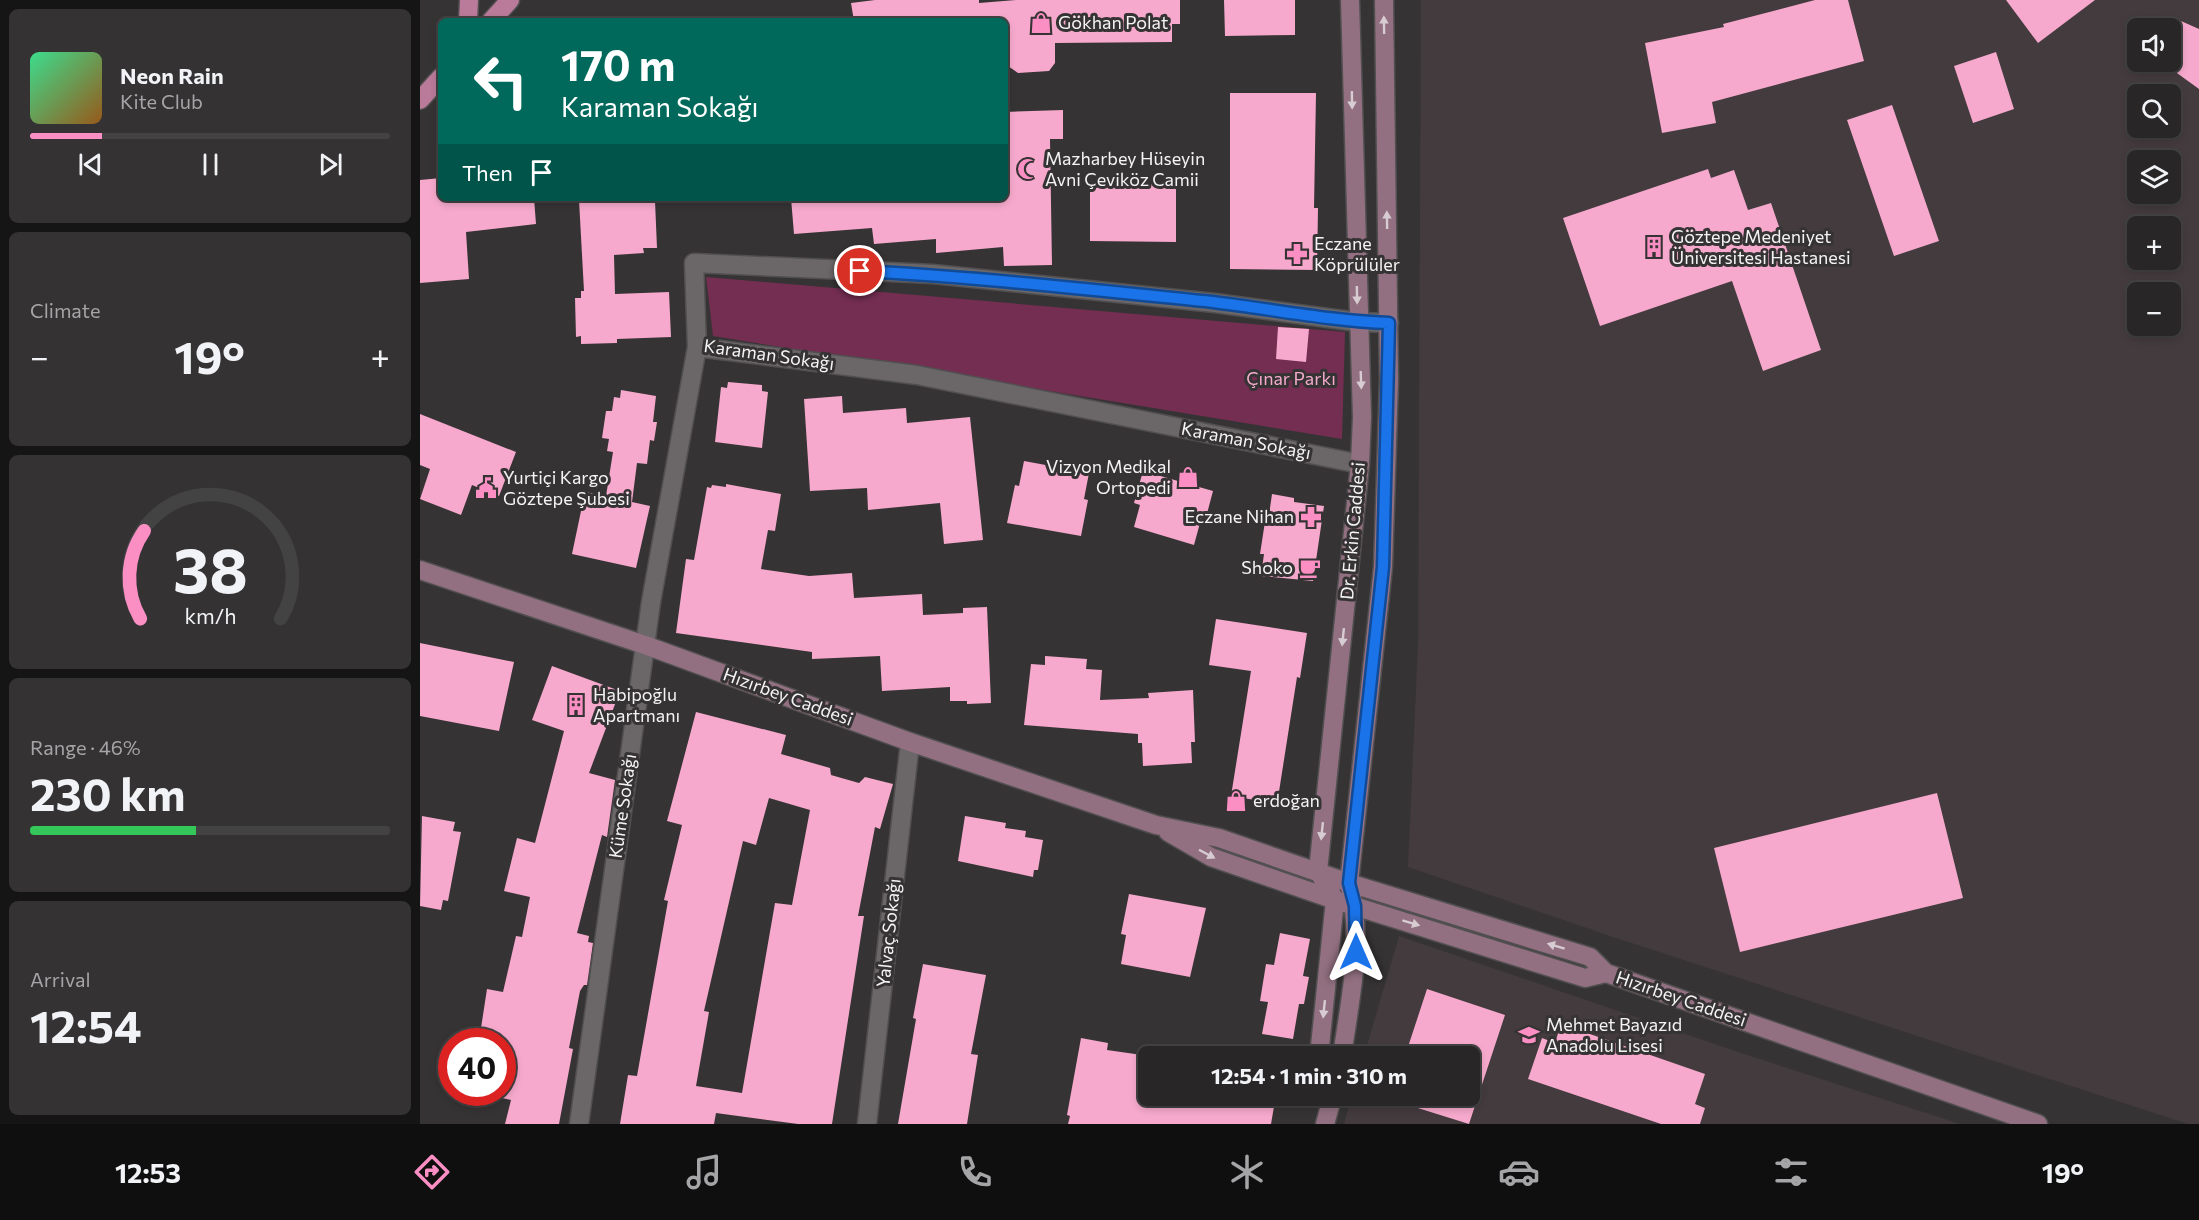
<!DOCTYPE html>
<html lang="en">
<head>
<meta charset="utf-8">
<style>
	:root { --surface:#282627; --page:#343233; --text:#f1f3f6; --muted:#a5a5a7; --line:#444344; --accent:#fb8fc3 }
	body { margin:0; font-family:Commissioner,sans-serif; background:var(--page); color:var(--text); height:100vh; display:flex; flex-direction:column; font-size:22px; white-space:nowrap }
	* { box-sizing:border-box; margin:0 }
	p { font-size:20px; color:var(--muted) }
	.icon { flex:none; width:33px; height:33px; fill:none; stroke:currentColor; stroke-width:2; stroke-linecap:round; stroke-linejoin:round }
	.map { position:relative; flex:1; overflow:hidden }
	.drawer { display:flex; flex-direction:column; gap:9px; padding:9px; background:#161515; width:420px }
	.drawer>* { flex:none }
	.banner { position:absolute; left:18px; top:18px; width:570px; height:183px; border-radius:9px; box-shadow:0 3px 9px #0003,0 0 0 2px var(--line); background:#00695c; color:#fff; overflow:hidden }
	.buttons { position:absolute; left:1707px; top:18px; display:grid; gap:12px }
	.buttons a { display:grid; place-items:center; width:54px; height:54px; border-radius:9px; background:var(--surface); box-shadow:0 3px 9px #0003,0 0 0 2px var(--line); font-size:30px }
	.speed { position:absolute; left:18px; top:1028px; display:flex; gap:12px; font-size:30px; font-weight:700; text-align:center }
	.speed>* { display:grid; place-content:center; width:78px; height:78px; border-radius:50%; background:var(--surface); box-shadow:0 3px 9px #0003,0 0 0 2px var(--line); line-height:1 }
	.speed .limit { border:9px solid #d22; background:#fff; color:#111 }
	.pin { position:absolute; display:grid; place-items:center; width:51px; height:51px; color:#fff; margin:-26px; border:3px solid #fff; border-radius:50%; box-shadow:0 2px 6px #0007 }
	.me { position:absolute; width:66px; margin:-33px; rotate:0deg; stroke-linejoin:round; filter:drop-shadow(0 0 4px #0008) }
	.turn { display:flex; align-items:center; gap:21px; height:126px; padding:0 24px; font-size:27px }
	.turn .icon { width:78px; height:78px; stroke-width:2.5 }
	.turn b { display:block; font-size:42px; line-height:51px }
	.then { display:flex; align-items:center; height:57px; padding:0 24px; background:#0003; gap:12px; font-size:22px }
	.big { font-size:45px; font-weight:700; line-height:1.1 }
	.drawer .card { flex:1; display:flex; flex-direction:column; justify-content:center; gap:9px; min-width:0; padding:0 21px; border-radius:9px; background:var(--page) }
	.drawer .dial { align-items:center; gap:0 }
	.dial svg { height:156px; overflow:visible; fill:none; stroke:var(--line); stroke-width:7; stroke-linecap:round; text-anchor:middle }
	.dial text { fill:var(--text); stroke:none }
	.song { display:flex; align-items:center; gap:18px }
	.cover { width:72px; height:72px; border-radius:9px; background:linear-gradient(135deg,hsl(150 70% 55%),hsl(30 70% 35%)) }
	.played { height:6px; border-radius:3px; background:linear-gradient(90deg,var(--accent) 20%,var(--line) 20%) }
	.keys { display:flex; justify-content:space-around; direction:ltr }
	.heat { display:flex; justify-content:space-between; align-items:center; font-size:33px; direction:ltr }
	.charge { height:9px; border-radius:4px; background:linear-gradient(90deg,#34c759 46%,var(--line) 0) }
	.trip { position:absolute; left:718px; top:1046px; width:342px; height:60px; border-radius:9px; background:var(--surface); box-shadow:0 3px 9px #0003,0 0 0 2px var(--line); font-weight:700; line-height:60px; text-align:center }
	.dock { display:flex; height:96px; justify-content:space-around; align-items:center; background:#100f10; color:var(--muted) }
	.dock .icon { width:42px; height:42px }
	.dock .on { color:var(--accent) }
	.dock b { font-size:27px; color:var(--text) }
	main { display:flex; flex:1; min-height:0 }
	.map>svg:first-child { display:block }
	.built { fill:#443b3e; fill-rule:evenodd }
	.green { fill:#742e52 }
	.building { fill:#f6a9cc; fill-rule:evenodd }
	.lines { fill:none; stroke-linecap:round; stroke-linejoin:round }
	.street-casing { stroke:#514f50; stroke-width:21 }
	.secondary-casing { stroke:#514f50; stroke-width:21 }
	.primary-casing { stroke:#514f50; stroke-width:21 }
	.street { stroke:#6b6769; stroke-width:18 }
	.secondary { stroke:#927081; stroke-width:18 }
	.primary { stroke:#ba7a99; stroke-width:18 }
	.oneway { fill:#d7ccd2 }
	.route-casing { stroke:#114b97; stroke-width:15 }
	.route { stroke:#1a73e8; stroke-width:10 }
	.labels { text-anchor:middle; stroke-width:6; stroke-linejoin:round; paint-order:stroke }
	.poi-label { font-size:18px; fill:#f5f3f4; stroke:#363334; text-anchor:start }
	.street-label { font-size:18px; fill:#f5f3f4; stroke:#363334 }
	.park-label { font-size:18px; fill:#f3aacb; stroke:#363334 }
</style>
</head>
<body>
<main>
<section class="drawer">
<div class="card">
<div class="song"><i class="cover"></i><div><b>Neon Rain</b><p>Kite Club</p></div></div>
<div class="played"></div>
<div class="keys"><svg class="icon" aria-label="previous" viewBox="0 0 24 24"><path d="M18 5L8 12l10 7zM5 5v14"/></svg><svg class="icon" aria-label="pause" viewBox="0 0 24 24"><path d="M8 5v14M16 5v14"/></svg><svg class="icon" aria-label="next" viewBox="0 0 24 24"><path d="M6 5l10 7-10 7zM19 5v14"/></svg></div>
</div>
<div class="card"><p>Climate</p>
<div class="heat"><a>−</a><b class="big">19°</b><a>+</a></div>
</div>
<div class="card dial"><svg viewBox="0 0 100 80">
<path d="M14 69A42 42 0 1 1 86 69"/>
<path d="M14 69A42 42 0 0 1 16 24" stroke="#fb8fc3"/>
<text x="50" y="56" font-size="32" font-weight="700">38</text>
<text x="50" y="72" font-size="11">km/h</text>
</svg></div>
<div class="card"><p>Range · 46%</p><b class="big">230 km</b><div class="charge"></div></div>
<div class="card"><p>Arrival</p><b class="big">12:54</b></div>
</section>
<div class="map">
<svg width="1779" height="1124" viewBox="0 0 1779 1124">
	<rect width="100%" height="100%" fill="#363334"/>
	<path class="built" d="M 1001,0 L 1779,0 L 1779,1124 L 1768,1124 L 1193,937 L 988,867 L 998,644 ZM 1718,28 L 1750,28 L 1750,62 L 1718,62 ZM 1718,94 L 1750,94 L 1750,128 L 1718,128 ZM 1718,160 L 1750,160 L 1750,194 L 1718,194 ZM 1718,226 L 1750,226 L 1750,260 L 1718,260 ZM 1718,292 L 1750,292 L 1750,326 L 1718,326 Z
		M 979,936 L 1318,1052 L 1540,1124 L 924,1124 L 932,1095 L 1050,1095 L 1050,1056 L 944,1056 Z"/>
	<path class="green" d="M 286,277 L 925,332 L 922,439 L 293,336 Z"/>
	<path class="building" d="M 455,0 L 559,0 L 559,3 L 596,0 L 760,0 L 760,24 L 752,24 L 752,42 L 635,43 L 635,63 L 629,71 L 598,73 L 588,66 L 587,21 L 434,21 L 431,3 Z
		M 804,0 L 875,0 L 875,35 L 805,36 Z
		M 1395,0 L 1428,0 L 1444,61 L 1292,102 L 1296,123 L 1242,133 L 1225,43 L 1304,27 L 1303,24 Z
		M 1586,0 L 1675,0 L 1618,43 Z
		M 1761,21 L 1779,29 L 1779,89 L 1750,68 L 1750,34 Z
		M 1576,52 L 1594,109 L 1553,123 L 1534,66 Z
		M 810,93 L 896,93 L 894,208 L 898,208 L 897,270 L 810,269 Z
		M 1472,105 L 1519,241 L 1474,256 L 1427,120 Z
		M 643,110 L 643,139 L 630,139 L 632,265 L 584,266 L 583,247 L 516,253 L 516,239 L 454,244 L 452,228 L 374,234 L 371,198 L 585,198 L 585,112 Z
		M 1288,169 L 1291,178 L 1314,170 L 1328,210 L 1351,203 L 1401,350 L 1343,371 L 1312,281 L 1180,326 L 1143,218 Z
		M 21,178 L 21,198 L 114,198 L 116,224 L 46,232 L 49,279 L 0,283 L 0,180 Z
		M 724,184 L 756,184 L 756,242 L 670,241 L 670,186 L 724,186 Z
		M 220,198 L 221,202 L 235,201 L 237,248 L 223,248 L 224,253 L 194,255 L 195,294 L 249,292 L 251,337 L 197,339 L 197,343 L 161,344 L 161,336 L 156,337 L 155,298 L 161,298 L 161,291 L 164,291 L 159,200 Z
		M 858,327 L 889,329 L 886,362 L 856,359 Z
		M 308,382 L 342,385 L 342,391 L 348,392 L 342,448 L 295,442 L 301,387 L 307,388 Z
		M 201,390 L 236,396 L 233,422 L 237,422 L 234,441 L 230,440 L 227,464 L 217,463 L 212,502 L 230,506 L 216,568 L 152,554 L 165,492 L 186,496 L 193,452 L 187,451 L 189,439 L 182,438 L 186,411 L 192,411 L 194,397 L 200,398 Z
		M 422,396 L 423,413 L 486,408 L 487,423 L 550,417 L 563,540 L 524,544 L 520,503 L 448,510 L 447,488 L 390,491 L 384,399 Z
		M 0,414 L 96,452 L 79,496 L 52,485 L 41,515 L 0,499 L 10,469 L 0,465 Z
		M 604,461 L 669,473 L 664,499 L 668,500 L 661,536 L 587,523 L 595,485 L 599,486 Z
		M 723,471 L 793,491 L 784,525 L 780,523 L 774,545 L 714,527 L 720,505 L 714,503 Z
		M 306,484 L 361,494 L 355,531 L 348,530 L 341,569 L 389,576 L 432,573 L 434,598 L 502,594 L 503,615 L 543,613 L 543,608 L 567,607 L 571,703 L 547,704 L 547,701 L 530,701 L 530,687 L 462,691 L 460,656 L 392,659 L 392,652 L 256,633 L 266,559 L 274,560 L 287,487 L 291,488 L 292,485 L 306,487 Z
		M 852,494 L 874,498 L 874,502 L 904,506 L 893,581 L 841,576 L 844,554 L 840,554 L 846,515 L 849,515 Z
		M 796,619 L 887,633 L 880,678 L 877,677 L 858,798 L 841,795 L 841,801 L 811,796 L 831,671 L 789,665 Z
		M 0,643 L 94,662 L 79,731 L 0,716 Z
		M 625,656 L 667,659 L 666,669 L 682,670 L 680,700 L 729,698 L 728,693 L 773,690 L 775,742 L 771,742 L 772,763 L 723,766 L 722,743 L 718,743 L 718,734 L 604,725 L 611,664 L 625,665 Z
		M 132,666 L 200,691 L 169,773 L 195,780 L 187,837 L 182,835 L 157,933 L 169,936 L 168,942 L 173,943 L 167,985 L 164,985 L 160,991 L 149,1048 L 153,1049 L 139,1124 L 85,1124 L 91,1100 L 82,1098 L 82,1041 L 59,1041 L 67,989 L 83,992 L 96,936 L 102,937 L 110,897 L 84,891 L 97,838 L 115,843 L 144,731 L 112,720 Z
		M 276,712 L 366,735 L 361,754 L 410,768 L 411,775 L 439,783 L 445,777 L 473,784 L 460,829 L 455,827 L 438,916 L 444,916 L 412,1124 L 378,1124 L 296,1113 L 294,1124 L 200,1124 L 208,1075 L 217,1076 L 248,901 L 244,900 L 262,825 L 247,821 ZM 349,798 L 390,810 L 372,905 L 355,903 L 322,1093 L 276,1086 L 289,1012 L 284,1011 L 323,841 L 336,845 Z
		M 1517,793 L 1543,898 L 1320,952 L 1294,848 Z
		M 2,816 L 35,822 L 33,831 L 41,832 L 28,901 L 23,900 L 21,910 L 0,906 Z
		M 545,816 L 586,823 L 585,828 L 606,831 L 605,837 L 623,840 L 618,870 L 614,870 L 613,877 L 538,861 Z
		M 709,894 L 786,908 L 770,977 L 701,964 L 706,935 L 701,934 Z
		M 860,933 L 890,939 L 883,976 L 889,977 L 884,1004 L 879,1004 L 873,1039 L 842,1034 L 848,1002 L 840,1001 L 846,964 L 854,965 Z
		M 503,964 L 566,975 L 551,1054 L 558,1055 L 547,1124 L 478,1124 L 496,1019 L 493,1018 Z
		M 1007,989 L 1085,1015 L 1049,1124 L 969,1099 L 970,1095 L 1050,1095 L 1050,1056 L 985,1056 Z
		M 1141,1024 L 1285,1074 L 1275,1104 L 1285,1108 L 1280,1124 L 1241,1124 L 1108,1079 L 1122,1038 L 1135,1043 Z
		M 661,1038 L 688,1043 L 687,1050 L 729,1056 L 729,1095 L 856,1095 L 851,1124 L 648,1124 L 650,1116 L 647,1115 Z"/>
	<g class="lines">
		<defs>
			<path id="street" d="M 277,347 L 497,375 L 940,464
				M 159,1124 L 231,602 L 277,347 L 274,263 L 513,274 L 795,303 L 938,322 L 969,323
				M 447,1124 L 490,742"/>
			<path id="secondary" d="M 0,570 L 225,645 L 490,742 L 736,825 L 799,838 L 929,883 L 1170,957 L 1186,973
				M 748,832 L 791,857 L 915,900 L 1165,978 L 1186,973 L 1618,1124
				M 899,1056 L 915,900 L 898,871 L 940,464 L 942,417 L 930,0
				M 922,1056 C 930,999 944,940 929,883 L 963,567 L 969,381 L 964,0
				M 905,1124 L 913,1095"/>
			<path id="primary" d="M 48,21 L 49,0
				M 71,21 L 90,0
				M 0,100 L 21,77"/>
		</defs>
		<use href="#street" class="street-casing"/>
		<use href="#secondary" class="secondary-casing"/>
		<use href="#primary" class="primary-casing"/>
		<use href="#street" class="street"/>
		<use href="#secondary" class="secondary"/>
		<use href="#primary" class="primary"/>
	</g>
	<defs><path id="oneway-solid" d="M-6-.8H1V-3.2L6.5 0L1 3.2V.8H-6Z" transform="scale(1.5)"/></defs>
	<g class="oneway">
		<use href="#oneway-solid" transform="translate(964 25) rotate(-91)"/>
		<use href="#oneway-solid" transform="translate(932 100) rotate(89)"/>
		<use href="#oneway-solid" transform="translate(967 220) rotate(-91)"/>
		<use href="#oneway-solid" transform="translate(937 295) rotate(89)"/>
		<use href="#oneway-solid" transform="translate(941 380) rotate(88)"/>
		<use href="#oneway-solid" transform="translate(923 637) rotate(96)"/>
		<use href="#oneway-solid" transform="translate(902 831) rotate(96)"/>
		<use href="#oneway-solid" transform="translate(787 854) rotate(28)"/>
		<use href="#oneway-solid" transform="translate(991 923) rotate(17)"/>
		<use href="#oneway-solid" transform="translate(1136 946) rotate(-163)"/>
		<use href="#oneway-solid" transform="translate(904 1009) rotate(96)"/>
	</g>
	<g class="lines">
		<defs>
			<path id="route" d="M 440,271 C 558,277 676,290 793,302 C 852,309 910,321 969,323 L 963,567 L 929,883 L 935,906 L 936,952"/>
		</defs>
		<use href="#route" class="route-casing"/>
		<use href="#route" class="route"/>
	</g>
	<defs>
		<symbol id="shop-bare" viewBox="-9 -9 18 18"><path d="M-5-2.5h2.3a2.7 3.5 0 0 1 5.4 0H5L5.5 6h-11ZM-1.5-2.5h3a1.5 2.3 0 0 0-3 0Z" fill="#fb8fc3" stroke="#363334" stroke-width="2.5" paint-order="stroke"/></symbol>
		<symbol id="mosque-bare" viewBox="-9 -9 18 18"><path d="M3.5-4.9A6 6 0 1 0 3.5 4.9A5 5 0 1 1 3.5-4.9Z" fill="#fb8fc3" stroke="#363334" stroke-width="2.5" paint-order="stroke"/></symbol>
		<symbol id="building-bare" viewBox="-9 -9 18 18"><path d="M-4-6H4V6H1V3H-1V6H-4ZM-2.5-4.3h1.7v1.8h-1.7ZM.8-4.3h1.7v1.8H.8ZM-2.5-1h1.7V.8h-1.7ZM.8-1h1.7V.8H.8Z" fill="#fb8fc3" stroke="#363334" stroke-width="2.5" paint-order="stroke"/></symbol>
		<symbol id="pharmacy-bare" viewBox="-9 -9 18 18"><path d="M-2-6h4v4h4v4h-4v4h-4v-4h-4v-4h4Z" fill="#fb8fc3" stroke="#363334" stroke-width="2.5" paint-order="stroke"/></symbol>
		<symbol id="civic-bare" viewBox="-9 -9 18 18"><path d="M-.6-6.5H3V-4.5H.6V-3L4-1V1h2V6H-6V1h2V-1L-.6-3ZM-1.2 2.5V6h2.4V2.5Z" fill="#fb8fc3" stroke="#363334" stroke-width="2.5" paint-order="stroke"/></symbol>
		<symbol id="cafe-bare" viewBox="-9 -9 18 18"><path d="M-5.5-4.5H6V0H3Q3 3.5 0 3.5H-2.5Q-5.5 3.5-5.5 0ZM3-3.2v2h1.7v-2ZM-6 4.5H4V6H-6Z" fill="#fb8fc3" stroke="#363334" stroke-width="2.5" paint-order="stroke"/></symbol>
		<symbol id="school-bare" viewBox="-9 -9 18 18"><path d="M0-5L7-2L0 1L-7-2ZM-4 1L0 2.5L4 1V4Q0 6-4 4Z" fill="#fb8fc3" stroke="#363334" stroke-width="2.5" paint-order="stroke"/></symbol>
	</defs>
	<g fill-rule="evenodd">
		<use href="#shop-bare" x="606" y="8" width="30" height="30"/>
		<use href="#mosque-bare" x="593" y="154" width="30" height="30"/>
		<use href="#building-bare" x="1219" y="232" width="30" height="30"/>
		<use href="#pharmacy-bare" x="862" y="239" width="30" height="30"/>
		<use href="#shop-bare" x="753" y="462" width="30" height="30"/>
		<use href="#civic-bare" x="51" y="473" width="30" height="30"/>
		<use href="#pharmacy-bare" x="876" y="502" width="30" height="30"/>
		<use href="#cafe-bare" x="875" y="553" width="30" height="30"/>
		<use href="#building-bare" x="141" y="690" width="30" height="30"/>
		<use href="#shop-bare" x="801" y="786" width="30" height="30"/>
		<use href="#school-bare" x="1094" y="1020" width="30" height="30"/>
	</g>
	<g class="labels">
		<g class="poi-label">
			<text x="638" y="29">Gökhan Polat</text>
			<text x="625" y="165">Mazharbey Hüseyin<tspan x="625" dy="21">Avni Çeviköz Camii</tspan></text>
			<text x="1251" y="243">Göztepe Medeniyet<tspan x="1251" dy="21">Üniversitesi Hastanesi</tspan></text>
			<text x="894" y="250">Eczane<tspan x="894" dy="21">Köprülüler</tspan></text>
			<text x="751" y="473" text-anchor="end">Vizyon Medikal<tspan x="751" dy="21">Ortopedi</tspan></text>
			<text x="83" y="484">Yurtiçi Kargo<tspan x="83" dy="21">Göztepe Şubesi</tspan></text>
			<text x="874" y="523" text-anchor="end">Eczane Nihan</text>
			<text x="873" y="574" text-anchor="end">Shoko</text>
			<text x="173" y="701">Habipoğlu<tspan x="173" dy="21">Apartmanı</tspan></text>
			<text x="833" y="807">erdoğan</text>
			<text x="1126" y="1031">Mehmet Bayazıd<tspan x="1126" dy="21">Anadolu Lisesi</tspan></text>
		</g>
		<g class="street-label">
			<text transform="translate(349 355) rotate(8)" y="6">Karaman Sokağı</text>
			<text transform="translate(826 441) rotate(11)" y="6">Karaman Sokağı</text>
			<text transform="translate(933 531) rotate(-85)" y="6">Dr. Erkin Caddesi</text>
			<text transform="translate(368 697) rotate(20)" y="6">Hızırbey Caddesi</text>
			<text transform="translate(203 806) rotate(-82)" y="6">Küme Sokağı</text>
			<text transform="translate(469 933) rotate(-84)" y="6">Yalvaç Sokağı</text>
			<text transform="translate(1261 999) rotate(19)" y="6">Hızırbey Caddesi</text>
		</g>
		<g class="park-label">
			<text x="871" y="385">Çınar Parkı</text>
		</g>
	</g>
</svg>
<div class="buttons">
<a><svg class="icon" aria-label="sound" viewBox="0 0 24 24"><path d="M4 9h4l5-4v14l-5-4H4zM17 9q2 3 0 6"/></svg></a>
<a><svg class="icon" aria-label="search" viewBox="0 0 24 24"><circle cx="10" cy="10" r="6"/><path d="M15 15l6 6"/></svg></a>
<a><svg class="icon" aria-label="layers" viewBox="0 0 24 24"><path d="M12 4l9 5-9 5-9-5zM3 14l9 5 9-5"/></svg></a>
<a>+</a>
<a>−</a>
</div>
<div class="speed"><div class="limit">40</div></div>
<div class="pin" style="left:440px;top:271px;background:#d93025"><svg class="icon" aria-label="arrive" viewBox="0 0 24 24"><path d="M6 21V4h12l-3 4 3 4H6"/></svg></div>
<svg class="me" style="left:936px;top:952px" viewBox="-20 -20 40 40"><path d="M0-17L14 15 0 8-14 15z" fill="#1a73e8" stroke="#fff" stroke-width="4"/></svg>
<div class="trip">12:54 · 1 min · 310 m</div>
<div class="banner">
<div class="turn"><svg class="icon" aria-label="left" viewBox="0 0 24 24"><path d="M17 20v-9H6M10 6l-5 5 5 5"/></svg><div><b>170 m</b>Karaman Sokağı</div></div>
<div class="then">Then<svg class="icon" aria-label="arrive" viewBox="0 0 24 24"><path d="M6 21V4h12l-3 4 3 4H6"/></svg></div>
</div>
</div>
</main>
<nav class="dock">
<b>12:53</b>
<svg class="icon on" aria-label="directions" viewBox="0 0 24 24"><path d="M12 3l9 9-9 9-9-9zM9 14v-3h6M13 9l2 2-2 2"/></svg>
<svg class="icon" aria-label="music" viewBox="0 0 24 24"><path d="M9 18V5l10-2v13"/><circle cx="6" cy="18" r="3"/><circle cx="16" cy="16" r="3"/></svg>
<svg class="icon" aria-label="phone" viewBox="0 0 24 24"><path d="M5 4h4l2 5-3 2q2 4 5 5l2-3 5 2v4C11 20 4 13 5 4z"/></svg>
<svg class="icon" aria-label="climate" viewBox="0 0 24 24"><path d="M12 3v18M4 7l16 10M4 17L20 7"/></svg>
<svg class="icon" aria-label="car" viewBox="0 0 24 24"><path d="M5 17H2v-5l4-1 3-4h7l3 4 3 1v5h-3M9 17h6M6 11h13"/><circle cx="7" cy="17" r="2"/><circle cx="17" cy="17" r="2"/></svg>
<svg class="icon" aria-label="filters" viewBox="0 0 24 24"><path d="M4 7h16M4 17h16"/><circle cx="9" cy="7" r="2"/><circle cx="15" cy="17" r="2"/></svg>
<b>19°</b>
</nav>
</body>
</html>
